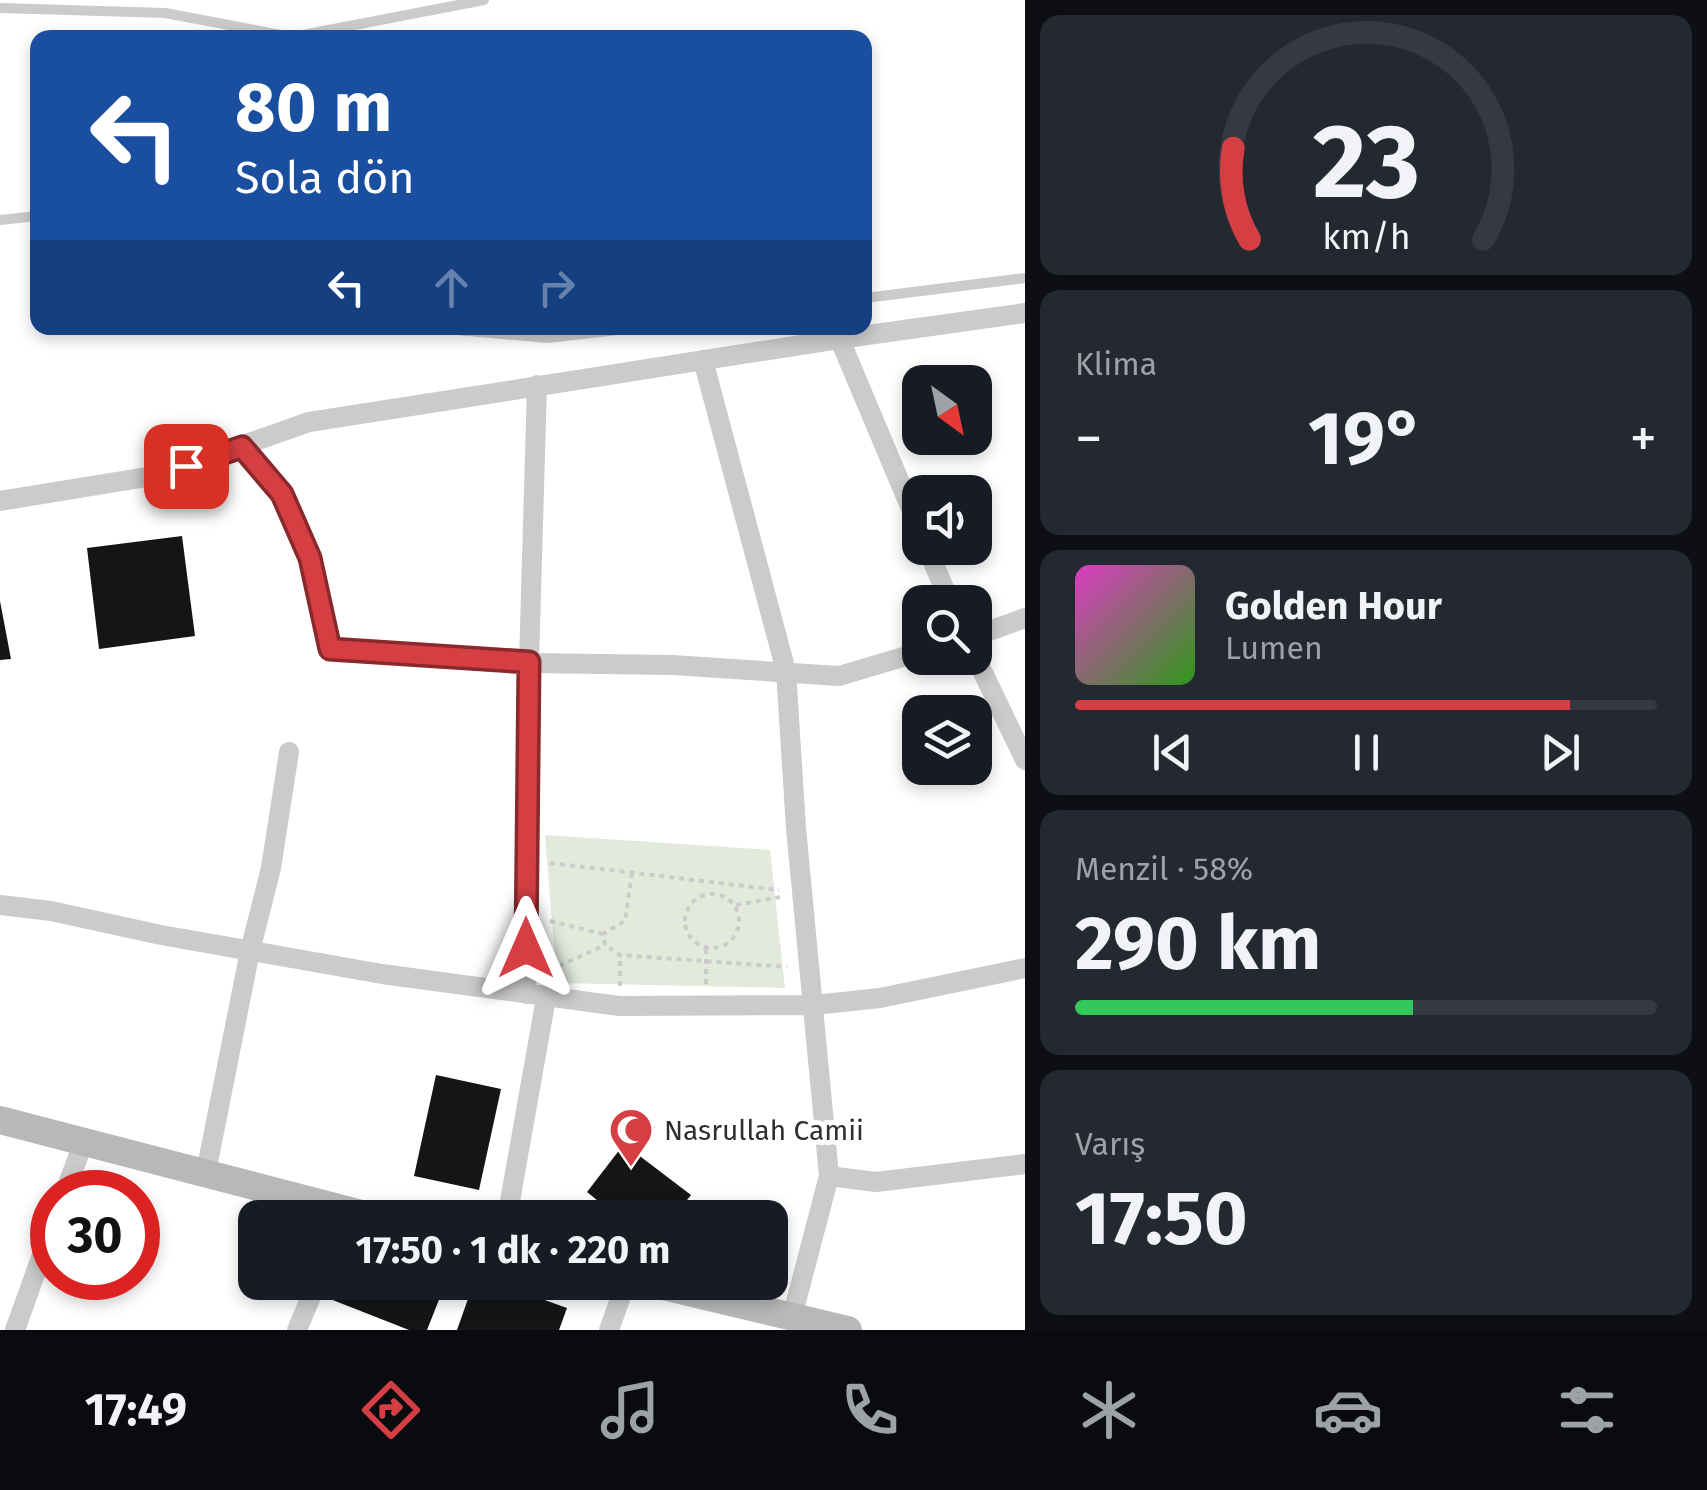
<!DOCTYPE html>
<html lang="tr">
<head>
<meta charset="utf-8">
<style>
	:root { --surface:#171b24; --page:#242831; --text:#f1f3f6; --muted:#9ea1a6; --line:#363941; --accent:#d53f44 }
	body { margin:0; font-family:"Fira Sans",sans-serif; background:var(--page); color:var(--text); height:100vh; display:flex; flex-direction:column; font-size:38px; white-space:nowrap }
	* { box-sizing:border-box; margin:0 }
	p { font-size:32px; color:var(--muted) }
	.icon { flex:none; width:55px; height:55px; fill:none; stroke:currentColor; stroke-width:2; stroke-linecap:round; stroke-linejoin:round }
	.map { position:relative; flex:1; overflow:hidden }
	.panel { display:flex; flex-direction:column; gap:15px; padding:15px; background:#0d0f14; width:682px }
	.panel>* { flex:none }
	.guide { position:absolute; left:30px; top:30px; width:842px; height:305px; border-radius:20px; box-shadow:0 5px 15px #0003; background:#1a4fa0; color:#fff; overflow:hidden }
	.needle { width:65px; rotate:147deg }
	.tools { position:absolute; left:902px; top:365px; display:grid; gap:20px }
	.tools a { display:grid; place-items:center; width:90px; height:90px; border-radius:20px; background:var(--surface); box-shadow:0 5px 15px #0003; font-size:50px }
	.speed { position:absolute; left:30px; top:1170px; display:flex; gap:20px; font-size:50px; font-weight:700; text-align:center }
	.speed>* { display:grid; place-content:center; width:130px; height:130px; border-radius:50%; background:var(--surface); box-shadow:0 5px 15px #0003; line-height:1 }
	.speed .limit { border:15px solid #d22; background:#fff; color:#111 }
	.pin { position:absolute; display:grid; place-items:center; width:85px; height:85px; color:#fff; margin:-42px; border-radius:20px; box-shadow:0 5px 15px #0006 }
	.me { position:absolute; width:110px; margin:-55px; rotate:0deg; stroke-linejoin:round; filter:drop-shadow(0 0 8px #0008) }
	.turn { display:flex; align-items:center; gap:35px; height:210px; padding:0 40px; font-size:45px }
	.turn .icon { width:130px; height:130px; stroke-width:2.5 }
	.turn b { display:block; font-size:70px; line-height:85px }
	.lanes { display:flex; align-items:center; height:95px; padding:0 40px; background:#0003; justify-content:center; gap:50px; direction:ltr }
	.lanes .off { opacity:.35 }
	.big { font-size:75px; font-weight:700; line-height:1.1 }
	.panel .widget { flex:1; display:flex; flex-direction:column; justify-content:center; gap:15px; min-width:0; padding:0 35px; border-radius:20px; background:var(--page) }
	.panel .dial { align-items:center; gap:0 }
	.dial svg { height:260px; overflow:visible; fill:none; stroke:var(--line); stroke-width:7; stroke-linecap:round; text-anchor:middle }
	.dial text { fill:var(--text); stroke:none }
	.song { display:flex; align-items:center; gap:30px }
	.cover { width:120px; height:120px; border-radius:15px; background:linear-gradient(135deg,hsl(310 70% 55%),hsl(110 70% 35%)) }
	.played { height:10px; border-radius:5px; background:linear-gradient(90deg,var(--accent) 85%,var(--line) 85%) }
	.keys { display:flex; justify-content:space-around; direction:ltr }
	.heat { display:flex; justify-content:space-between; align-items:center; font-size:55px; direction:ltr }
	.charge { height:15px; border-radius:8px; background:linear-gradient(90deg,#34c759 58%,var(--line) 0) }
	.trip { position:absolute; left:238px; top:1200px; width:550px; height:100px; border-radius:20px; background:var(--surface); box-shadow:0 5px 15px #0003; font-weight:700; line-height:100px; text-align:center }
	.tab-bar { display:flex; height:160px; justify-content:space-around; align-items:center; background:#090b0e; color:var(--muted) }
	.tab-bar .icon { width:70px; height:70px }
	.tab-bar .on { color:var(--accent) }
	.tab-bar b { font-size:45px; color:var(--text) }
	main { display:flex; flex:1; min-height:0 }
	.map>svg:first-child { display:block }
	.green { fill:#e3eadc }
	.building { fill:#151515 }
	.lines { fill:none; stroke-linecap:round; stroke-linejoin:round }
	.path { stroke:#cbcbcb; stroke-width:4; stroke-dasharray:5 5; stroke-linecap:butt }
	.lane { stroke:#cbcbcb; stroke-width:10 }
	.street { stroke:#cbcbcb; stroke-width:20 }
	.secondary { stroke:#b8b8b8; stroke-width:28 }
	.route-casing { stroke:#8a292c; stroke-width:25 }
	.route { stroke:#d53f44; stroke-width:18 }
	.labels { text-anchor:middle; stroke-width:10; stroke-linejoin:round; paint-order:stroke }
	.poi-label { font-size:28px; fill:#2e2e2e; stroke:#fff; text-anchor:start }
</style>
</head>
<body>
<main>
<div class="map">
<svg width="1025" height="1330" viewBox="0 0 1025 1330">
	<rect width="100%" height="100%" fill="#fff"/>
	<path class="green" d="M 545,835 L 770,850 L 785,988 L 557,983 Z"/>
	<path class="building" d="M 182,536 L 195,636 L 99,649 L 87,548 Z
		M 0,601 L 11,659 L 0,660 Z
		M 436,1075 L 501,1089 L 479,1190 L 414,1176 Z
		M 624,1144 L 691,1195 L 673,1218 L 619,1218 L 587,1192 Z
		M 331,1282 L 446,1282 L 427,1330 L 409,1330 L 325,1297 Z
		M 474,1282 L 495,1282 L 567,1308 L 559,1330 L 457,1330 Z"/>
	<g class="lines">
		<path class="path" d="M 550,863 L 779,890
			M 632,873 L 625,921 L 603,934 L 605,945 L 620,955 L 787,967
			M685 921a27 27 0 1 1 54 0a27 27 0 1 1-54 0Z
			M 736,905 L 780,897
			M 550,921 L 603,934
			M 550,970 L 605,945
			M 706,984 L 706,949
			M 620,986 L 620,955"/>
		<path class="lane" d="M 0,8 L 165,13 L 292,37 L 484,0
			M 0,220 L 38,216
			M 865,298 L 1025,278
			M 435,328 L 548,338 L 634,328"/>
		<path class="street" d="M 840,340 L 920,530
			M 703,360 L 786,671 L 796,828 L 829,1176 L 792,1317
			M 242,447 L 282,494 L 310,559 L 330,649 L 529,663 L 673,665 L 839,676 L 920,652
			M 0,501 L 159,475 L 309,422 L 839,339 L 1025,313
			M 927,548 L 950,602
			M 975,636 L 1025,618
			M 975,656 L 1025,760
			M 0,905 L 51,911 L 161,935 L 382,974 L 619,1006 L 814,1005 L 880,998 L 1025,968
			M 526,994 L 529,663 L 537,385
			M 206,1172 L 250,951 L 271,868 L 289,752
			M 829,1176 L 876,1182 L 1025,1164
			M 65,1192 L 84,1141
			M 507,1218 L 546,998
			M 15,1330 L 52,1227
			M 297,1330 L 317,1282
			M 609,1330 L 626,1282"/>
		<path class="secondary" d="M 0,1120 L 377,1218
			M 646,1282 L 848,1330"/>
	</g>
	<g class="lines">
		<defs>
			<path id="route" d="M 186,466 L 242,447 L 282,494 L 310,558 L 330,649 L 529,662 L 526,948"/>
		</defs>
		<use href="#route" class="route-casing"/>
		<use href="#route" class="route"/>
	</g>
	<defs>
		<symbol id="mosque-pin" viewBox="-11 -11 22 30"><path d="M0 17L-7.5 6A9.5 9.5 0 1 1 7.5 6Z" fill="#d53f44" stroke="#fff"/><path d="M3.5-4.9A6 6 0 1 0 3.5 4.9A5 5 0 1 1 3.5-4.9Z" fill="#fff"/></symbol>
	</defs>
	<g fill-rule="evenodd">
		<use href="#mosque-pin" x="606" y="1105" width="50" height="68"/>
	</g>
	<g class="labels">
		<g class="poi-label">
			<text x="664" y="1140">Nasrullah Camii</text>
		</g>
	</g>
</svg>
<div class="tools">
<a><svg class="needle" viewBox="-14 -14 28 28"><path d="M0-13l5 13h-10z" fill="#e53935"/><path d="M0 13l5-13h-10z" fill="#9ea1a6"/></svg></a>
<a><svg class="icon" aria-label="sound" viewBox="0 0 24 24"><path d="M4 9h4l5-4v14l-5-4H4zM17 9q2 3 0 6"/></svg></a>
<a><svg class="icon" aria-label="search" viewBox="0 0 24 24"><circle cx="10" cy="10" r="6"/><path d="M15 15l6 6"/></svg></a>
<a><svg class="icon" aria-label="layers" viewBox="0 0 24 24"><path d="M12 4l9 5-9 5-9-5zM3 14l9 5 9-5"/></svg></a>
</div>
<div class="speed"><div class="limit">30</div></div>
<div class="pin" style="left:186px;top:466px;background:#d93025"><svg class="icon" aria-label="arrive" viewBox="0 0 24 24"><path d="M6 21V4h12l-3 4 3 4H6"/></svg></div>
<svg class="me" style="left:526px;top:948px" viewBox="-20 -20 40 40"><path d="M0-17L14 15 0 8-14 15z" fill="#d53f44" stroke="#fff" stroke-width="4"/></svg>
<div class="trip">17:50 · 1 dk · 220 m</div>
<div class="guide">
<div class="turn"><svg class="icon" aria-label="left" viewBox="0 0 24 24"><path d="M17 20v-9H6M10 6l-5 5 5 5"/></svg><div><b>80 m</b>Sola dön</div></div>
<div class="lanes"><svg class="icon" aria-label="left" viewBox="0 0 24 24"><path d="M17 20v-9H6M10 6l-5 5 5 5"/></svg><svg class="icon off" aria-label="ahead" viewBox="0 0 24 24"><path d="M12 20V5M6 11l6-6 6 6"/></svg><svg class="icon off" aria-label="right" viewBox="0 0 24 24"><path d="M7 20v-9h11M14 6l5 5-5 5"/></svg></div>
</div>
</div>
<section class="panel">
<div class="widget dial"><svg viewBox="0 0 100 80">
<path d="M14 69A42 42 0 1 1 86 69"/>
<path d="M14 69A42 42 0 0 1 9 41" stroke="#d53f44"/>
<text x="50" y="56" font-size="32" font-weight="700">23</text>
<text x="50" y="72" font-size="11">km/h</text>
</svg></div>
<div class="widget"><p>Klima</p>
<div class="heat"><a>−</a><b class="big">19°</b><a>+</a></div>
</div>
<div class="widget">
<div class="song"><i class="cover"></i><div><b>Golden Hour</b><p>Lumen</p></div></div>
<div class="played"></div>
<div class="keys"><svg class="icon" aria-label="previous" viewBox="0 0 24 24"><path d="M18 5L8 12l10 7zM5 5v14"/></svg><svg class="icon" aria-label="pause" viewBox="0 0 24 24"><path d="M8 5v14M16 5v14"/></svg><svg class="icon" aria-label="next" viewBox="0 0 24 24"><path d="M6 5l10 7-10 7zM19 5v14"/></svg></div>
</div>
<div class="widget"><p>Menzil · 58%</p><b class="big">290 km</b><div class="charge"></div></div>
<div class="widget"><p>Varış</p><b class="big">17:50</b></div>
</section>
</main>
<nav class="tab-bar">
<b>17:49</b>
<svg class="icon on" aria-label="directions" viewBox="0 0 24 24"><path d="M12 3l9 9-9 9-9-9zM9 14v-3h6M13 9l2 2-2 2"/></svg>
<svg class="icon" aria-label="music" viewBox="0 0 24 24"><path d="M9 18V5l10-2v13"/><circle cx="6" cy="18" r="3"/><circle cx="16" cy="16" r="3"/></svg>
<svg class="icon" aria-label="phone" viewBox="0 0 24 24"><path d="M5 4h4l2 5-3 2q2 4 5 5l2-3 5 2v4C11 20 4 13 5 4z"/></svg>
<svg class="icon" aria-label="climate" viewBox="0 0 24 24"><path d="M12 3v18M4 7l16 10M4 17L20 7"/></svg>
<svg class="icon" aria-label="car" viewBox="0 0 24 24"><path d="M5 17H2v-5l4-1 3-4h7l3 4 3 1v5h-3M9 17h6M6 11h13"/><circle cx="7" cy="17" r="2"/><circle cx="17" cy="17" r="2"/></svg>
<svg class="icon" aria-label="filters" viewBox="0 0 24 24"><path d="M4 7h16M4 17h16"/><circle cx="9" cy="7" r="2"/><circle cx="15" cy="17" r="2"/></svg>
</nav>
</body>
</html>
